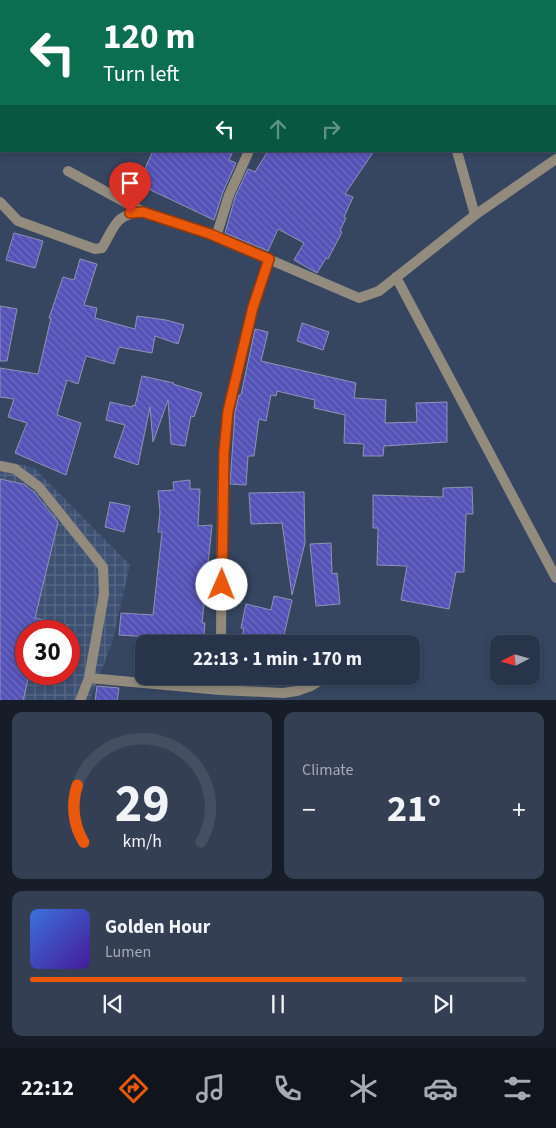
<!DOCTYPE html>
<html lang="en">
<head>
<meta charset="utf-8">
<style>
	:root { --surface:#283449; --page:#343f53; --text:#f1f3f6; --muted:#a5aab4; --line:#444f61; --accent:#ea580c }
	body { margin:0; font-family:"Source Sans 3",sans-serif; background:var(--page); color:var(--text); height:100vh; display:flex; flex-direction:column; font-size:19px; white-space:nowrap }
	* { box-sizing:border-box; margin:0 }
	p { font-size:16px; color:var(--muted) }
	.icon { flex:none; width:28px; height:28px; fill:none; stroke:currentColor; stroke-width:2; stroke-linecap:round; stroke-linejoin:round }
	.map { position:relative; height:700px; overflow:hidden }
	.sheet { display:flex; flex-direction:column; gap:12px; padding:12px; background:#161d28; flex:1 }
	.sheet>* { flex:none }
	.guide { position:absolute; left:0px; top:0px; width:556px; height:152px; box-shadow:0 2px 8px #0003,0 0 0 1px var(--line); background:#0b6e4f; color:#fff; overflow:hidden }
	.needle { width:32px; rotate:264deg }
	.buttons { position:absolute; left:490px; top:635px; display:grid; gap:10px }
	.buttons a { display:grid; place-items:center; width:50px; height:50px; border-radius:10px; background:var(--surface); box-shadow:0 2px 8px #0003,0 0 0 1px var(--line); font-size:25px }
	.speed { position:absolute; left:15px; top:620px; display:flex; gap:10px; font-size:25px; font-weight:700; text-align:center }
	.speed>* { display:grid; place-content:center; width:65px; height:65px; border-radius:50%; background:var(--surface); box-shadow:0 2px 8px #0003,0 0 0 1px var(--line); line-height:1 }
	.speed .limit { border:8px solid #d22; background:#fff; color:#111 }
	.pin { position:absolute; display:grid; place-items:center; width:42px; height:42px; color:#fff; margin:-51px -21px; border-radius:50% 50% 50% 0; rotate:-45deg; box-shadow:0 0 5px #0007 }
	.pin .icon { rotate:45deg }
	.me { position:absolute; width:55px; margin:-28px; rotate:1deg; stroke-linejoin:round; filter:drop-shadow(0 0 4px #0008) }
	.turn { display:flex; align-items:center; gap:18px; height:105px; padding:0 20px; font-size:22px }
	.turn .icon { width:65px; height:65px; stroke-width:2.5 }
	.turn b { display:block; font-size:35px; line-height:42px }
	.lanes { display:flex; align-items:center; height:48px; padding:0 20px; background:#0003; justify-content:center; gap:25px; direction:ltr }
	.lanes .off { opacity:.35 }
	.big { font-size:38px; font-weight:700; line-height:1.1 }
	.sheet .widget { flex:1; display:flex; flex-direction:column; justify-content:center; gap:8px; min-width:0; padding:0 18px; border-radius:10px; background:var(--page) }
	.sheet .dial { align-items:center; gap:0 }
	.dial svg { height:130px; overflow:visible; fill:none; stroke:var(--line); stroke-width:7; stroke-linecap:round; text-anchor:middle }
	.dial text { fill:var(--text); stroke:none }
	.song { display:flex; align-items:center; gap:15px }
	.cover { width:60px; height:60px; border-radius:8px; background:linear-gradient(135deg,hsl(220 70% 55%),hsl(260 70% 35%)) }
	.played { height:5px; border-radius:2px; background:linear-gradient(90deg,var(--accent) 75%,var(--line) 75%) }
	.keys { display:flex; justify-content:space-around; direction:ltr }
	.heat { display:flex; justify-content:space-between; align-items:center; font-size:28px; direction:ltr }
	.sheet .tiles { flex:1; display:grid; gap:12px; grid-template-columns:1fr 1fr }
	.widget:last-child { grid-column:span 2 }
	.trip { position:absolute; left:135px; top:635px; width:285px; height:50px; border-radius:10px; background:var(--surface); box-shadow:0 2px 8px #0003,0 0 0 1px var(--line); font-weight:700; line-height:50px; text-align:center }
	.tabs { display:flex; height:80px; justify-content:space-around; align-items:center; background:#10151d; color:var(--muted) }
	.tabs .icon { width:35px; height:35px }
	.tabs .on { color:var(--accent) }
	.tabs b { font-size:22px; color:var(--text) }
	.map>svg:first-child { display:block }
	.industrial { fill:url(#industrial-grid); fill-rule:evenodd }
	.building { fill:url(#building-back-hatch); stroke:#9093b5 }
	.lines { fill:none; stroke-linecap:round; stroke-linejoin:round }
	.lane { stroke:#938b7d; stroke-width:10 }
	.street { stroke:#938b7d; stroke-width:10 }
	.route-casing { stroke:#983908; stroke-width:12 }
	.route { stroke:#ea580c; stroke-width:9 }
</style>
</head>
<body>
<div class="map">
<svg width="556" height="701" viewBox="0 0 556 701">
	<defs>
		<pattern id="industrial-grid" width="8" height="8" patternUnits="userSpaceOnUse" patternTransform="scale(1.25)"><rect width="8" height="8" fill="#3e5172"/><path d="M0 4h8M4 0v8" fill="none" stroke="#596a87"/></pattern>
		<pattern id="building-back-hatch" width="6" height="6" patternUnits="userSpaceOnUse" patternTransform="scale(1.25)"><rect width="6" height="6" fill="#5552b7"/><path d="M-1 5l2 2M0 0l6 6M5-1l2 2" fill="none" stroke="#6d6bc1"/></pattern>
	</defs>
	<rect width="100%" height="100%" fill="#364661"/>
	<path class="industrial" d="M 0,460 L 34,468 L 130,565 L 112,643 L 90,700 L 0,701 ZM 26,631 L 69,631 L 69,674 L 26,674 Z"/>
	<path class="building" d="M 153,151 L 233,151 L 229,160 L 236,163 L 223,192 L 214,220 L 138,184 Z
		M 268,151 L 374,151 L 345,194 L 353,197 L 344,217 L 346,218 L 340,231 L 342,232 L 328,259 L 326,258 L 317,273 L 294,260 L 304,243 L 278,229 L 268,251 L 225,233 L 235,197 L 248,169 L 255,172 Z
		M 14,233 L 43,241 L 35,268 L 6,260 Z
		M 80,259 L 97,264 L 84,305 L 97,308 L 95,318 L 135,329 L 137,316 L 166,320 L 184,325 L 178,344 L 155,336 L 152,353 L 119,347 L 114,364 L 86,356 L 78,384 L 67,380 L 57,415 L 81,423 L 66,475 L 15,453 L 27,423 L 8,417 L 14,399 L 0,397 L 0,368 L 38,374 L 51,318 L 49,318 L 63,277 L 74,280 Z
		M 0,306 L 17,309 L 7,361 L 0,361 Z
		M 302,323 L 329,332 L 323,350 L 297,341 Z
		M 255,329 L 268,332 L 261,361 L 356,383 L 354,398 L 386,400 L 385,423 L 417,422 L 416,403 L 447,402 L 447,442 L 384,446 L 383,456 L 363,456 L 364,444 L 344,443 L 345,415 L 314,408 L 315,400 L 277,391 L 276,396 L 271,395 L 266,421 L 259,419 L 254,456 L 248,456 L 246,485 L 230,484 L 235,412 L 239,395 L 241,395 Z
		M 142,376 L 174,383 L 173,384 L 202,393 L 194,417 L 191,416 L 185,446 L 171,444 L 168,400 L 153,442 L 150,407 L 138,465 L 114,457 L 125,425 L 106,420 L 110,402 L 132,407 L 133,405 L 135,406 Z
		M 0,479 L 23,484 L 34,492 L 58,522 L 35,618 L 68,625 L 67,631 L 26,631 L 26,674 L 29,674 L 23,701 L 0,701 Z
		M 190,480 L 190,489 L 200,489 L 198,526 L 212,525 L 202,623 L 205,623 L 203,644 L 150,644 L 151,637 L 119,635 L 121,613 L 153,615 L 162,532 L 158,532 L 160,512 L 158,491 L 174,490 L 173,482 Z
		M 472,487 L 473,514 L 466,514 L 464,572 L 456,572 L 449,609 L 401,600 L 407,566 L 377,565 L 378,528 L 373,528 L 373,495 L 443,497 L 443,488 Z
		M 304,492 L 305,543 L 292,595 L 282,523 L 251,524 L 249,493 Z
		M 110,502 L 130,506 L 124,532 L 105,527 Z
		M 331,543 L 332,574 L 337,573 L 340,604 L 316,606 L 310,544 Z
		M 274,596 L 292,600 L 282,644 L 240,644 L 244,629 L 241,628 L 246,604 L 271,610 Z
		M 97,686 L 119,688 L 117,701 L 95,701 Z"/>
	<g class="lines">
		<path class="lane" d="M 457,151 L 475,215"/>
		<path class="street" d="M 331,0 L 334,1
			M 310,1 L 311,0
			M 401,1 L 402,0
			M 68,171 L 143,212 L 210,234 L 359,298 L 379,291 L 475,215 L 556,159
			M 0,202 L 18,221 L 95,249 L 102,248 C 115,226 115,214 143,212
			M 216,237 L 229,195 L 249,151
			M 396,277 L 556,578
			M 0,466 L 15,469 L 39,487 L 103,567 L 104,594 L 89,678 L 80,701
			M 221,644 L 222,502 L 224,452 L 228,411 L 253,307 L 269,259
			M 89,678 L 220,690 L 283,693 L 297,691 L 311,686 L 328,676
			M 220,690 L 221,676"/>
	</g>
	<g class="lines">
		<defs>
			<path id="route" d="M 130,213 L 143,212 L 210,234 L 269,259 L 253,307 L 228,411 L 224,452 L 222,585"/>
		</defs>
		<use href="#route" class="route-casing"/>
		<use href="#route" class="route"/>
	</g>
</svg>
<div class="buttons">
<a><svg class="needle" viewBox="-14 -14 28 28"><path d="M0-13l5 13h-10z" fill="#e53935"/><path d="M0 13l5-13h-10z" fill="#a5aab4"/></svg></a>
</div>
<div class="speed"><div class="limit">30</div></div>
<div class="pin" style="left:130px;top:213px;background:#d93025"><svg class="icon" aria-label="arrive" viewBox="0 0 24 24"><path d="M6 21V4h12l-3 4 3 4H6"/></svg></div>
<svg class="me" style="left:222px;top:585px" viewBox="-20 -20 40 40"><circle r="19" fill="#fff"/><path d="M0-13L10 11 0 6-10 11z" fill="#ea580c"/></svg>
<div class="trip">22:13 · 1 min · 170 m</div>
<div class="guide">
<div class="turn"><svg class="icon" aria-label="left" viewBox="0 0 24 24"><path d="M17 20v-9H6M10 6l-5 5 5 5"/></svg><div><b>120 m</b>Turn left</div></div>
<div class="lanes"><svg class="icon" aria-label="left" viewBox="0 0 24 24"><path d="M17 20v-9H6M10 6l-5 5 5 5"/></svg><svg class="icon off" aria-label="ahead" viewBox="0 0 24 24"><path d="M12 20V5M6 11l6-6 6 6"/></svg><svg class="icon off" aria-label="right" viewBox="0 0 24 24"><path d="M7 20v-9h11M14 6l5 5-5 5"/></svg></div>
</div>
</div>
<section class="sheet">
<div class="tiles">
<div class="widget dial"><svg viewBox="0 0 100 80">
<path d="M14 69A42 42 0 1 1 86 69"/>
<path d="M14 69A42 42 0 0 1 10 34" stroke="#ea580c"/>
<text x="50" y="56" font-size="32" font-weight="700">29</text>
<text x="50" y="72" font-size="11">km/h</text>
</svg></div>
<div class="widget"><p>Climate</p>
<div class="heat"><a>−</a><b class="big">21°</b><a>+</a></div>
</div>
<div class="widget">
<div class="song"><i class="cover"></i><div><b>Golden Hour</b><p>Lumen</p></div></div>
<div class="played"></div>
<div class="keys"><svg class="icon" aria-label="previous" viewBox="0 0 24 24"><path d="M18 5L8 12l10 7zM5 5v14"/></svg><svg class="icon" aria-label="pause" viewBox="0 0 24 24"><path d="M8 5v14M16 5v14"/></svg><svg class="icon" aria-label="next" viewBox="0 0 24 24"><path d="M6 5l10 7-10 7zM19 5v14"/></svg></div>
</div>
</div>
</section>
<nav class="tabs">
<b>22:12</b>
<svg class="icon on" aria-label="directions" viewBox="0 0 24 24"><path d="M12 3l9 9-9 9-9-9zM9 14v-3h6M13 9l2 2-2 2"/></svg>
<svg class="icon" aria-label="music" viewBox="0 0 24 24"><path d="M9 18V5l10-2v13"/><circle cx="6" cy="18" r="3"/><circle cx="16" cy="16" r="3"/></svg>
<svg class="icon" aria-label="phone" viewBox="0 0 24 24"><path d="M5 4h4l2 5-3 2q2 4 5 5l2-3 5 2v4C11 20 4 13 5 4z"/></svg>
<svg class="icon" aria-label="climate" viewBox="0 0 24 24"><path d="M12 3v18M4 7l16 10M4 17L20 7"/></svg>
<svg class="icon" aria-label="car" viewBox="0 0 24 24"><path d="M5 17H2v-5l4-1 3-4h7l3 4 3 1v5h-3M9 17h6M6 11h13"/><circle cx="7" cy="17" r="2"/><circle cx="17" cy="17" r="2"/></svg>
<svg class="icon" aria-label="filters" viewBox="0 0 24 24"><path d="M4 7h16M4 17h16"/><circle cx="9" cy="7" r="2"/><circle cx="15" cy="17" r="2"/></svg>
</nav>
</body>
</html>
